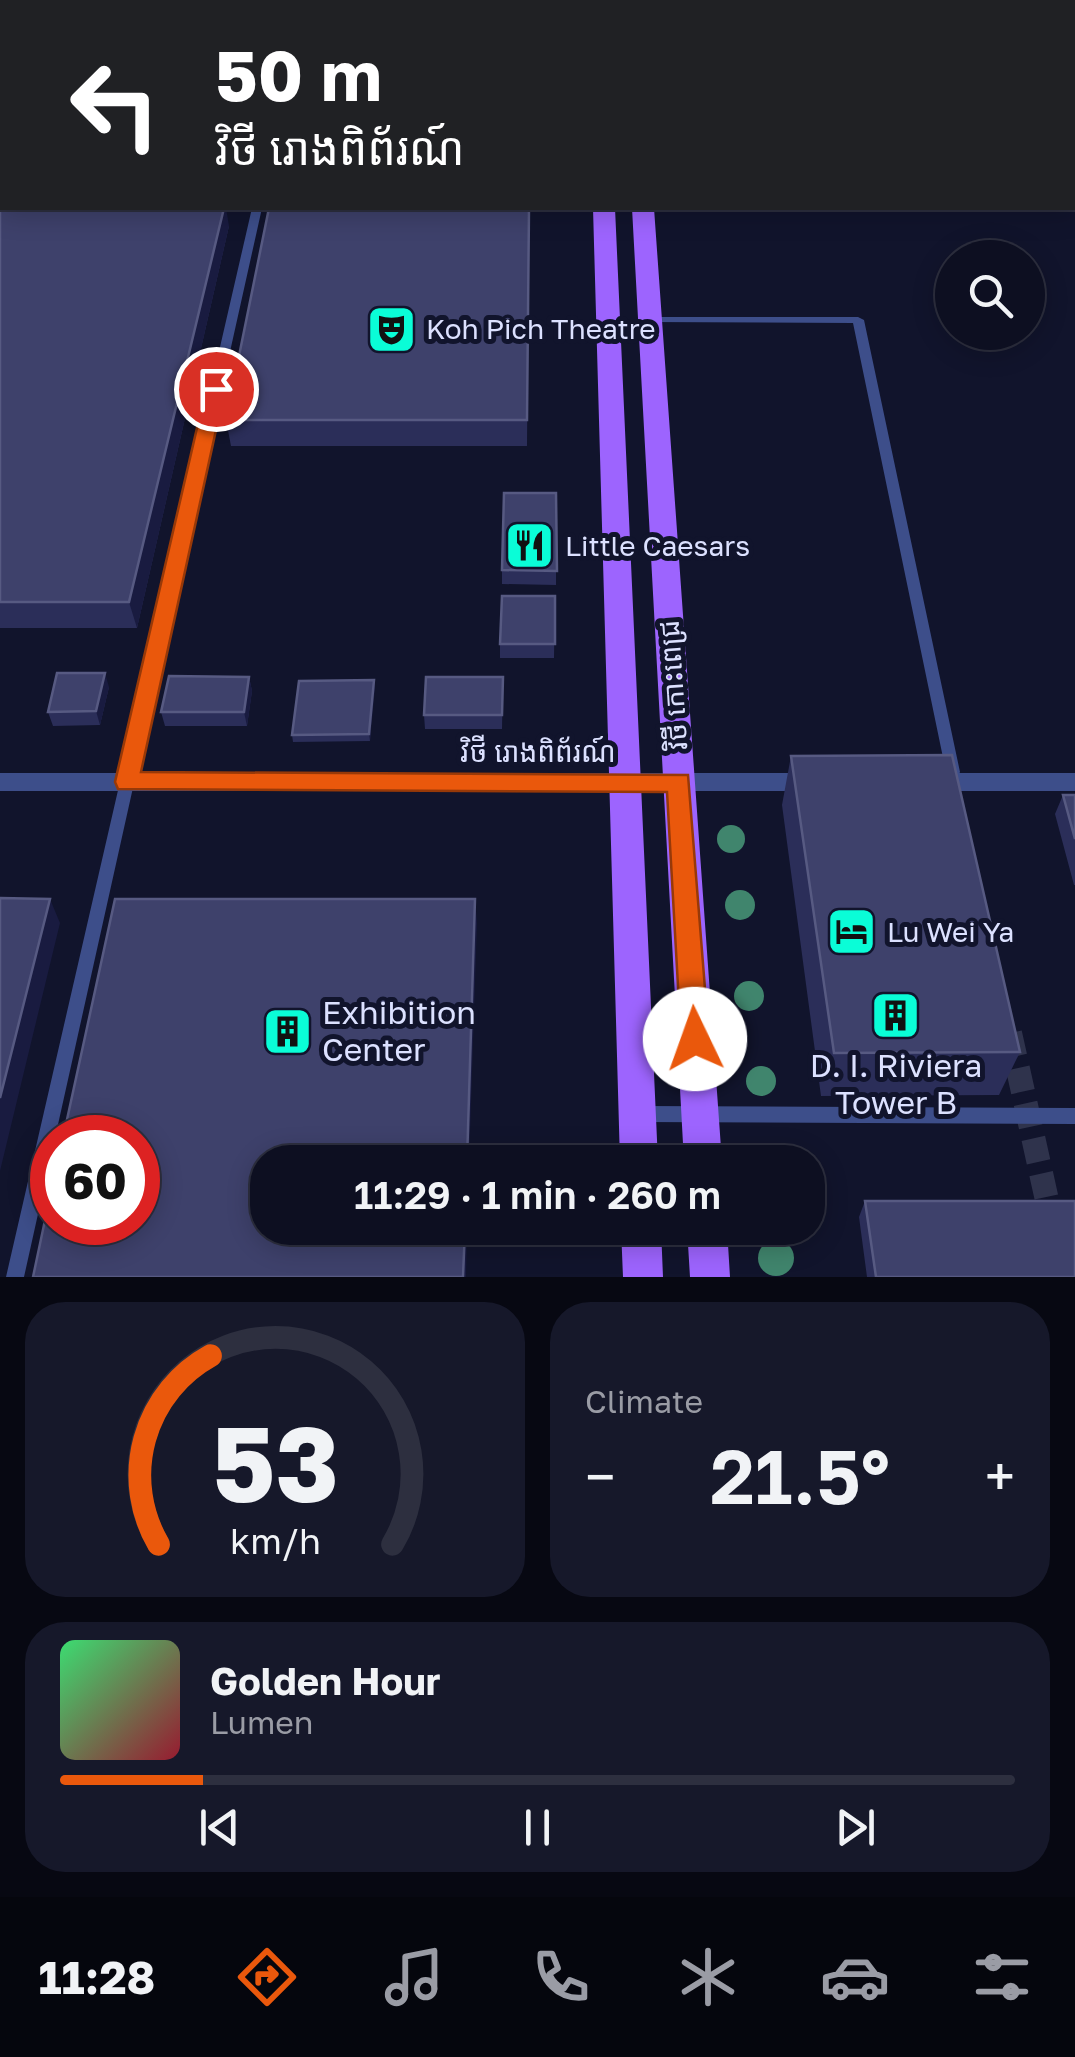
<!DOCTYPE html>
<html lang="en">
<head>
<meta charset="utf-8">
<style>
	:root { --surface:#0d0f21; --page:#16182a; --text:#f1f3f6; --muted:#9a9ca5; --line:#2d2f3f; --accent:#ea580c }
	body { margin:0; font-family:"Golos Text","Noto Sans Khmer",sans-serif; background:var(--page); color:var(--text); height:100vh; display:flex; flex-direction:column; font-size:38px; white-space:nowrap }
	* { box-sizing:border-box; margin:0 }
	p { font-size:32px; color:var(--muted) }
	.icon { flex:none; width:55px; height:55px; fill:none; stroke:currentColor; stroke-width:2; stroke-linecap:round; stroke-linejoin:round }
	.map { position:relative; height:1277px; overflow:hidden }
	.sheet { display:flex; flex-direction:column; gap:25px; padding:25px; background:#070812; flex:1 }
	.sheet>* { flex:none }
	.guide { position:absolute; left:0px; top:0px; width:1075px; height:210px; box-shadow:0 5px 25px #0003,0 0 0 2px var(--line); background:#202124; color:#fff; overflow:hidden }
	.tools { position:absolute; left:935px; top:240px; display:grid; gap:20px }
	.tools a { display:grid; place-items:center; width:110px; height:110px; border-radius:50%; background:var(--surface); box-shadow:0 5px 25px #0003,0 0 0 2px var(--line); font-size:50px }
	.speed { position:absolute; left:30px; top:1115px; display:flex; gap:20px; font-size:50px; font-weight:700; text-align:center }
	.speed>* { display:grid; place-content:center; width:130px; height:130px; border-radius:50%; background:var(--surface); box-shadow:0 5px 25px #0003,0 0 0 2px var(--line); line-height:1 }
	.speed .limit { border:15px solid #d22; background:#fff; color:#111 }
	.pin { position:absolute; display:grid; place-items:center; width:85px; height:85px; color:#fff; margin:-42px; border:5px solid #fff; border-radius:50%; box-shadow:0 2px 10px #0007 }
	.me { position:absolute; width:110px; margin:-55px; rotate:357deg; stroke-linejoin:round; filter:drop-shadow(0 0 8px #0008) }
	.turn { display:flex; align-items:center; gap:35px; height:210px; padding:0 50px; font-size:45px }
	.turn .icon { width:130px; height:130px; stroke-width:2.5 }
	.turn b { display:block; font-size:70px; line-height:85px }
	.big { font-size:75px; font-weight:600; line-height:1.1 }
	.sheet .widget { flex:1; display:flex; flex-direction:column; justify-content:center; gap:15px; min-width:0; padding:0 35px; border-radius:40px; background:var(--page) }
	.sheet .dial { align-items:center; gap:0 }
	.dial svg { height:260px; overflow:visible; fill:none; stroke:var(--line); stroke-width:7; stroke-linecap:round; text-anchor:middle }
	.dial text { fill:var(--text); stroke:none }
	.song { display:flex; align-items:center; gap:30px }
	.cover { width:120px; height:120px; border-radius:15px; background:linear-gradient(135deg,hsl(140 70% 55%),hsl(350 70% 35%)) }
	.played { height:10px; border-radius:5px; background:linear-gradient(90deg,var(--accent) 15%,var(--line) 15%) }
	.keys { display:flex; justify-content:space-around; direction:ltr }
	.heat { display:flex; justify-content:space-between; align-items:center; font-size:55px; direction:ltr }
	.sheet .tiles { flex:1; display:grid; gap:25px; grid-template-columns:1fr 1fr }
	.widget:last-child { grid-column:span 2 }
	.trip { position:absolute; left:250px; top:1145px; width:575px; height:100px; border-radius:40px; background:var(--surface); box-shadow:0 5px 25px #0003,0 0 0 2px var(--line); font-weight:600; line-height:100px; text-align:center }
	.tabs { display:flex; height:160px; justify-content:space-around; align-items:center; background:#05060d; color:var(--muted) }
	.tabs .icon { width:70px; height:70px }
	.tabs .on { color:var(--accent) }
	.tabs b { font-size:45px; color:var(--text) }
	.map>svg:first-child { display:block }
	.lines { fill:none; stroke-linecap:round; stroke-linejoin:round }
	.street-tunnel { stroke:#2f334c; stroke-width:24; stroke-dasharray:24 12; stroke-linecap:butt }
	.lane { fill:#3d4e8a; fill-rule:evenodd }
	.street { fill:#3d4e8a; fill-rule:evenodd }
	.primary { fill:#9d64fe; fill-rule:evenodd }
	.tree { fill:#40856d }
	.wall { fill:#2b2e59 }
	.shaded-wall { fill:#191b40 }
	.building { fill:#3e416b; stroke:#575a82; stroke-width:2.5 }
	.route { fill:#ea580c; stroke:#983908; stroke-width:2.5 }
	.labels { text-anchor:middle; stroke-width:10; stroke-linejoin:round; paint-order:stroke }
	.poi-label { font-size:28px; fill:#dce1ff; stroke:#11142c; text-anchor:start }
	.street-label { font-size:28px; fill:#dce1ff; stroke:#11142c }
	.near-poi-label { font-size:32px; fill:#dce1ff; stroke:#11142c; text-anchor:start }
</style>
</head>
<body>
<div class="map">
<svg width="1075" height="1277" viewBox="0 0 1075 1277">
	<rect width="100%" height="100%" fill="#11142c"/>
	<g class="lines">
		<path class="street-tunnel" d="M 1010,1033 L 1064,1277"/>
		<path class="lane" d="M 643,0 L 651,0 L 652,2 L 644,2 Z
			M 252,208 L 262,208 L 55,1138 L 52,1138 L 52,1151 L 24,1277 L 6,1277 Z
			M 650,317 L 858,317 L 864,320 L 960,772 L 958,776 L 953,778 L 948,776 L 946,772 L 853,323 L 646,322 L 646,318 Z
			M 638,1106 L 1075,1108 L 1075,1124 L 638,1122 L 632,1120 L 629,1114 L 632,1108 Z"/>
		<path class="street" d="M 0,126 L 2,126 L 2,134 L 0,134 Z
			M 0,773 L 813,773 L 821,776 L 824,782 L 821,788 L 813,791 L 0,791 Z
			M 932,773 L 1075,773 L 1075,791 L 932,791 L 924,788 L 921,782 L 924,776 Z"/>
		<path class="primary" d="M 599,0 L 619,0 L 619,2 L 600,2 Z
			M 0,141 L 2,141 L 2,153 L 0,153 Z
			M 593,208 L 615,208 L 658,1162 L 620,1162 Z
			M 632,208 L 654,208 L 722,1162 L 684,1162 Z
			M 621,1228 L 661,1228 L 663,1277 L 623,1277 Z
			M 687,1228 L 727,1228 L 730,1277 L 690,1277 Z"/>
	</g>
	<g class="tree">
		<circle cx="731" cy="839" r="14"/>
		<circle cx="740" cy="905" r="15"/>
		<circle cx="749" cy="996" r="15"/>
		<circle cx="761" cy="1081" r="15"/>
		<circle cx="776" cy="1258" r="18"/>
	</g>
	<path class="wall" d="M 0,201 L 229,226 L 137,628 L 0,628 Z
		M 529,208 L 527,446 L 231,446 L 226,420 Z
		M 556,493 L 556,585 L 502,584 L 502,570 Z
		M 555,596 L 554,658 L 500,658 L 500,644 Z
		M 249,677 L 252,691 L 247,726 L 165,726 L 161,712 Z
		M 503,677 L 502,729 L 425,729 L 424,715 Z
		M 374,680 L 370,741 L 293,742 L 292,735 Z
		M 109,687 L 100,725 L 53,726 L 48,712 Z
		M 791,756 L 1020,1052 L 999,1095 L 821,1096 L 782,805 Z
		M 1063,795 L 1075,795 L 1075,885 L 1074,885 L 1055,814 Z
		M 865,1201 L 1075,1277 L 867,1277 L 859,1217 Z"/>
	<path class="shaded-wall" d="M 224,208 L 226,208 L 229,226 L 137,628 L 129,602 Z
		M 105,673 L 109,687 L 100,725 L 96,711 Z
		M 249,677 L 252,691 L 247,726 L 244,712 Z
		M 374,680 L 375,688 L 370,741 L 369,734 Z
		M 50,899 L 60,923 L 0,1171 L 0,1098 Z
		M 475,899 L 477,923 L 469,1162 L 467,1162 Z
		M 465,1228 L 467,1228 L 466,1277 L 463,1277 Z"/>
	<path class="building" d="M 0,201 L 2,201 L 2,208 L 224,208 L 129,602 L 0,602 Z
		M 269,208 L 529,208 L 527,420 L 226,420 Z
		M 504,493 L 556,493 L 557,571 L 502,570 Z
		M 502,596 L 555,596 L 555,644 L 500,644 Z
		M 57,673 L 105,673 L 96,711 L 48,712 Z
		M 169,676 L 249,677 L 244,712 L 161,712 Z
		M 426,677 L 503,677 L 502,715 L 424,715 Z
		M 374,680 L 369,734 L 292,735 L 299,681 Z
		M 952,755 L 1020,1052 L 834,1053 L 791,756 Z
		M 1063,795 L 1075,795 L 1075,839 Z
		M 0,898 L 50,899 L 0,1098 Z
		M 115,899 L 475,899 L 467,1162 L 268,1162 L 268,1228 L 465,1228 L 463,1277 L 33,1277 L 52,1187 L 52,1222 L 138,1222 L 138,1138 L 63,1138 Z
		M 865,1201 L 1075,1201 L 1075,1277 L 876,1277 Z"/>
	<path class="route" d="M 216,383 L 225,389 L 141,772 L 688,775 L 709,1039 L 705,1048 L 695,1052 L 685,1048 L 681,1039 L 667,792 L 118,789 L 115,782 L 206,389 Z"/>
	<defs>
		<symbol id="theatre-square" viewBox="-11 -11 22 22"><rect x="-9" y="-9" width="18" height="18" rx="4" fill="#0afdd7" stroke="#11142c"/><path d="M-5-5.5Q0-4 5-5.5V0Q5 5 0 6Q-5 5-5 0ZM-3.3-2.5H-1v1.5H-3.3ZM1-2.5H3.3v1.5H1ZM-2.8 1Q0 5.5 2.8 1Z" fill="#111"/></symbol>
		<symbol id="restaurant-square" viewBox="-11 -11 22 22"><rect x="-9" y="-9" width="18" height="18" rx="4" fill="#0afdd7" stroke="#11142c"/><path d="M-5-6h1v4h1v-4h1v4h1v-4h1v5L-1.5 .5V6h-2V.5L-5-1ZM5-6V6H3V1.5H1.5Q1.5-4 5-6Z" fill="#111"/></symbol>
		<symbol id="hotel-square" viewBox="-11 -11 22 22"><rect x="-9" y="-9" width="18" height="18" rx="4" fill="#0afdd7" stroke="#11142c"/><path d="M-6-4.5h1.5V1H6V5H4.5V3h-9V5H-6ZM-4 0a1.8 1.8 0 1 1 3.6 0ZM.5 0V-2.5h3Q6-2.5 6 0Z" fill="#111"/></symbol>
		<symbol id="building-square" viewBox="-11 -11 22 22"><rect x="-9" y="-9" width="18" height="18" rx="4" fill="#0afdd7" stroke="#11142c"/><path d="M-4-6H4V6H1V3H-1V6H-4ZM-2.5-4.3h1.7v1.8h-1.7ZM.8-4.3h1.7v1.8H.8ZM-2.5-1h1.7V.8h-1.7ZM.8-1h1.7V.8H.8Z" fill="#111"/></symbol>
	</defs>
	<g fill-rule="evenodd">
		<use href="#theatre-square" x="364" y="302" width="55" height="55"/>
		<use href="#restaurant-square" x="502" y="518" width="55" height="55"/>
		<use href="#hotel-square" x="824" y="904" width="55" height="55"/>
		<use href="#building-square" x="868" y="988" width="55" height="55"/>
		<use href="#building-square" x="260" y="1004" width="55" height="55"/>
	</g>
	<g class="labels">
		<g class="poi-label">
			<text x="426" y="339">Koh Pich Theatre</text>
			<text x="565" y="556">Little Caesars</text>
			<text x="887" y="942">Lu Wei Ya</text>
		</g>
		<g class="street-label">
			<text transform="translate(673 685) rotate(-94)" y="10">វិថី កោះពេជ្រ</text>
			<text x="538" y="762">វិថី រោងពិព័រណ៍</text>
		</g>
		<g class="near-poi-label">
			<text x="322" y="1024">Exhibition<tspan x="322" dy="37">Center</tspan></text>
			<text x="896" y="1077" text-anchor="middle">D. I. Riviera<tspan x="896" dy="37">Tower B</tspan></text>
		</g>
	</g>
</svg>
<div class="tools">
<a><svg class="icon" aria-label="search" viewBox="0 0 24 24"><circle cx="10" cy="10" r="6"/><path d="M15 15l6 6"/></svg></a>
</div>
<div class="speed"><div class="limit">60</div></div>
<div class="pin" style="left:216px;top:389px;background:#d93025"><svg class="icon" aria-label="arrive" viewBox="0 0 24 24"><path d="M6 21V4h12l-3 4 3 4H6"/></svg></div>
<svg class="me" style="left:695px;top:1039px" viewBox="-20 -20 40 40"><circle r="19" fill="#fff"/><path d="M0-13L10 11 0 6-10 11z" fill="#ea580c"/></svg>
<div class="trip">11:29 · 1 min · 260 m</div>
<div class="guide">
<div class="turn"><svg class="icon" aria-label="left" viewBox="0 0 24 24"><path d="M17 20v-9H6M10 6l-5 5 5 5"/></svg><div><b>50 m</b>វិថី រោងពិព័រណ៍</div></div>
</div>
</div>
<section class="sheet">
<div class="tiles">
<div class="widget dial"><svg viewBox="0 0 100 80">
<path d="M14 69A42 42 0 1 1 86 69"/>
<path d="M14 69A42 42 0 0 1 30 11" stroke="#ea580c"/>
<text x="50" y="56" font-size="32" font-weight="700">53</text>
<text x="50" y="72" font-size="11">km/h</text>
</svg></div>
<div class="widget"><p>Climate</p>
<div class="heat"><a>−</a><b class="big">21.5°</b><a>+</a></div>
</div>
<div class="widget">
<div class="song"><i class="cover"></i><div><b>Golden Hour</b><p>Lumen</p></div></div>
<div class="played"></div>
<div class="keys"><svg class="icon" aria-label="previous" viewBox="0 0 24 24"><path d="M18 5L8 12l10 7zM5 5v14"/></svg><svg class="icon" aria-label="pause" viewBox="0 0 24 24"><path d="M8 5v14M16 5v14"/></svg><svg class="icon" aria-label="next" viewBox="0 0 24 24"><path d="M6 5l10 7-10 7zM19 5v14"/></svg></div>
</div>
</div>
</section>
<nav class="tabs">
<b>11:28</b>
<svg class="icon on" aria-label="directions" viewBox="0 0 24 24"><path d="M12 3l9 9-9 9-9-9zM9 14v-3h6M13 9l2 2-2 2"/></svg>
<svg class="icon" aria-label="music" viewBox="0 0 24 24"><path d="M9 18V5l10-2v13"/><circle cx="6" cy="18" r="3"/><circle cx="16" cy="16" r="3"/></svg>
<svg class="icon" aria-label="phone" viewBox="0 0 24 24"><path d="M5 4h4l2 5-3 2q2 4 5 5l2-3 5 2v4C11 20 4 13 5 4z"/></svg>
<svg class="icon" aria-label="climate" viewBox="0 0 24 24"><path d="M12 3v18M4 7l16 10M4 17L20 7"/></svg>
<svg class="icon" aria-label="car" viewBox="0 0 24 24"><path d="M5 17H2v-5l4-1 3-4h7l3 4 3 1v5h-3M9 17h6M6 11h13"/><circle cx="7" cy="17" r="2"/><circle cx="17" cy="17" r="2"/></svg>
<svg class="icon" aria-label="filters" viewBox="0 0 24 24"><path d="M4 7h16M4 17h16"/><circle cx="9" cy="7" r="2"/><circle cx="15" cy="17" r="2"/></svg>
</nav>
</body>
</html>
